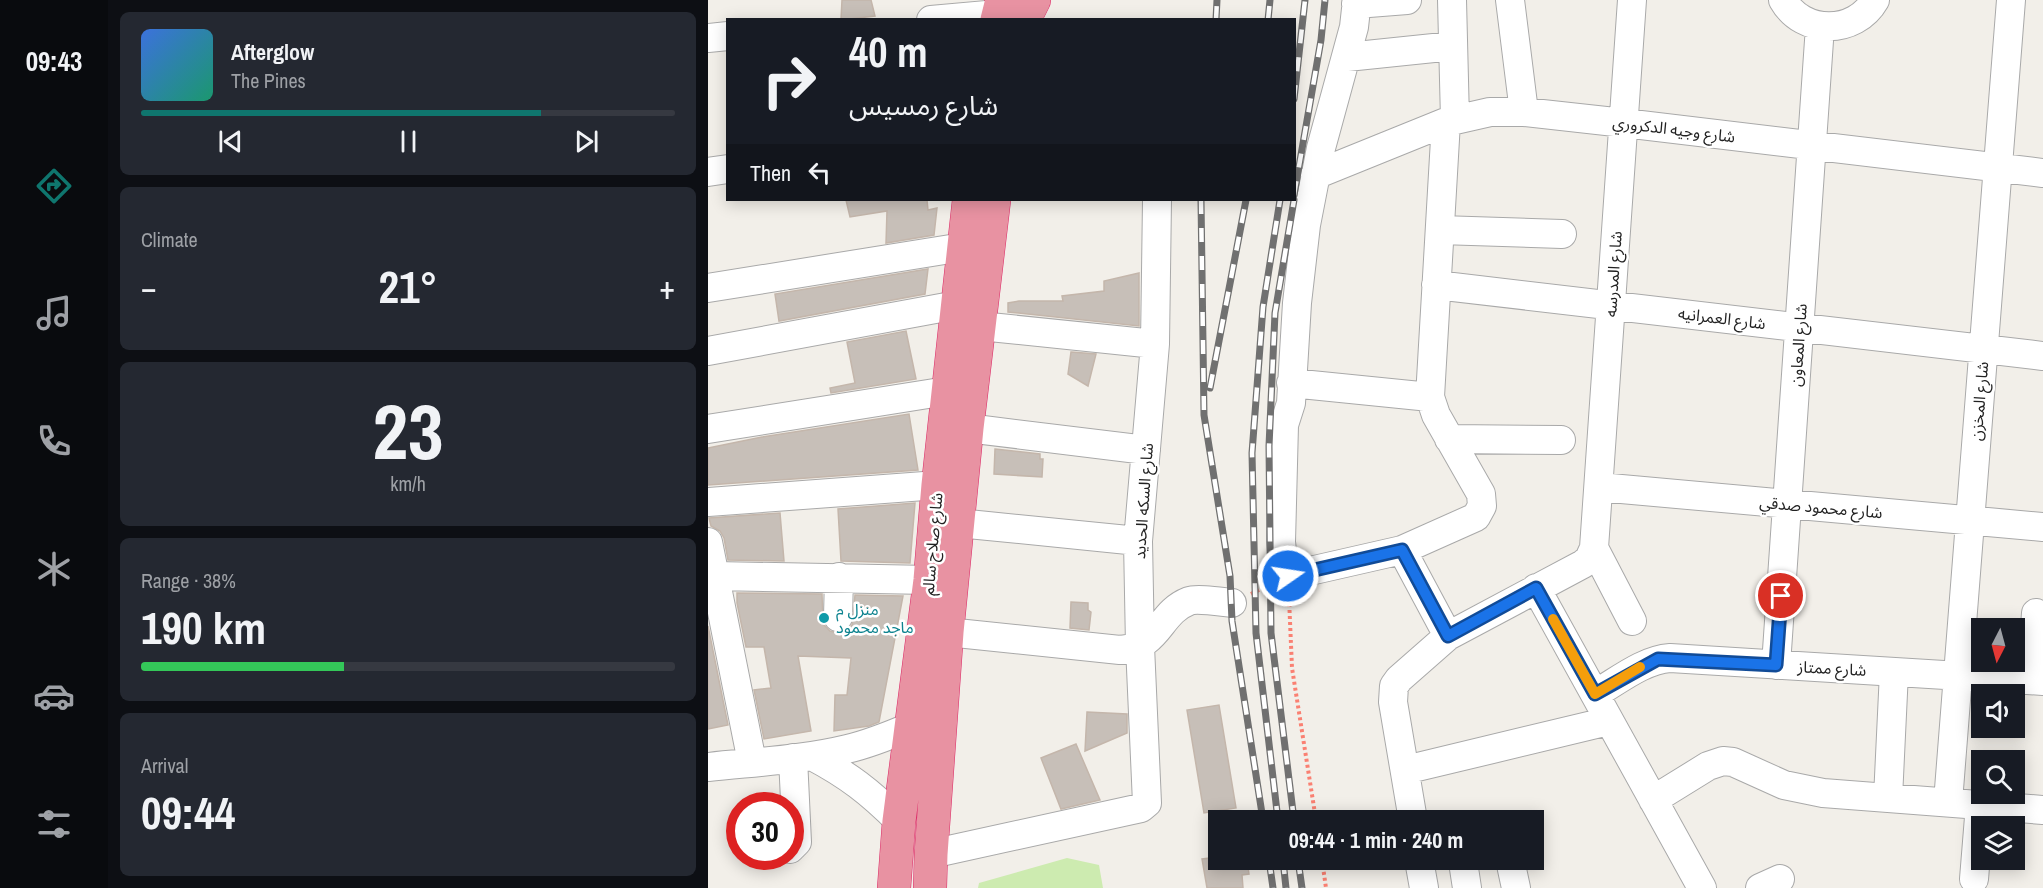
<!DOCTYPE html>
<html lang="en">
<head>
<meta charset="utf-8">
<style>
	:root { --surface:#171b24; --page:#242831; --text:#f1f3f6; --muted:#9ea1a6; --line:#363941; --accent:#0f766e }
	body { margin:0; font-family:"Archivo Narrow","Noto Sans Arabic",sans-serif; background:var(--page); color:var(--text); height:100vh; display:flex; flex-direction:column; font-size:22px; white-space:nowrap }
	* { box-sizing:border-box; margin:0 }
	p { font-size:20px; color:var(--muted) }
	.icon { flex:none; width:33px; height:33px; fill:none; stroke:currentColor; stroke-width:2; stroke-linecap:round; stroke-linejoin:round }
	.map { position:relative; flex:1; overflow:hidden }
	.sheet { display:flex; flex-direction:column; gap:12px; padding:12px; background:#0d0f14; width:600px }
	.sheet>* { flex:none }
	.banner { position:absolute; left:18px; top:18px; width:570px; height:183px; border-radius:0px; box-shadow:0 3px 15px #0003; background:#171b24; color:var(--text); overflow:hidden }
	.needle { width:39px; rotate:186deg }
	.buttons { position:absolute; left:1263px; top:618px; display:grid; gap:12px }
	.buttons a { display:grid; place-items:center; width:54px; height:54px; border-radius:0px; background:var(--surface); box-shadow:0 3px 15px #0003; font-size:30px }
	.speed { position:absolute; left:18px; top:792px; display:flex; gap:12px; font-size:30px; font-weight:700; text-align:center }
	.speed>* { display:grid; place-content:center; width:78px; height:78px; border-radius:50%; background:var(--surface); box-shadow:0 3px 15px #0003; line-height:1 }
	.speed .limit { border:9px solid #d22; background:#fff; color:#111 }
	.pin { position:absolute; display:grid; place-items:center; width:51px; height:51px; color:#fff; margin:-26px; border:3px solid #fff; border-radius:50%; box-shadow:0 2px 6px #0007 }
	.me { position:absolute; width:66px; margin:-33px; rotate:77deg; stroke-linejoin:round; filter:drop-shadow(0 0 4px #0008) }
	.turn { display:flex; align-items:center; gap:21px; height:126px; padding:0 24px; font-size:27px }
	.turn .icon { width:78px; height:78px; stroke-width:2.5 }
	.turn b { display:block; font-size:42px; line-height:51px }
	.then { display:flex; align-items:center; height:57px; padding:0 24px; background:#0003; gap:12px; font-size:22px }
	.big { font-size:45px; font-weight:800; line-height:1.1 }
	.sheet .card { flex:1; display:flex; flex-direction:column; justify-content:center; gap:9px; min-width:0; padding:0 21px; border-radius:9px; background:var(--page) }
	.sheet .dial { align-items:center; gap:0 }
	.dial b { font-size:78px; line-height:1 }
	.song { display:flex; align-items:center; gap:18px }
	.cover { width:72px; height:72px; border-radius:9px; background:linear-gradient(135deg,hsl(220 70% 55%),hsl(160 70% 35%)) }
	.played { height:6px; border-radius:3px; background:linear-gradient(90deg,var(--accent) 75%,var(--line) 75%) }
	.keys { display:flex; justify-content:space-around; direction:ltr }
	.heat { display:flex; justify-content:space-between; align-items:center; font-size:33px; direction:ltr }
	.charge { height:9px; border-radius:4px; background:linear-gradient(90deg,#34c759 38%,var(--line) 0) }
	.trip { position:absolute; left:500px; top:810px; width:336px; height:60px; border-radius:0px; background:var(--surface); box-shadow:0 3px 15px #0003; font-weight:800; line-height:60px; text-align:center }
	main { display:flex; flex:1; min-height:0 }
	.dock { display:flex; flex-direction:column; width:108px; justify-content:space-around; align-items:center; background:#090b0e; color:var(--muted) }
	.dock .icon { width:42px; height:42px }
	.dock .selected { color:var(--accent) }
	.dock b { font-size:27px; color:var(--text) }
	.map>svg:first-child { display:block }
	.grass { fill:#cdebb0 }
	.building { fill:#c7bfb8; stroke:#c4b6ab; stroke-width:1.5 }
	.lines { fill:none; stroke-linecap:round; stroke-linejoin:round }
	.minor-casing { stroke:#a9a9a9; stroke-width:30 }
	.highway-casing { stroke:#dc2a67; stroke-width:34 }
	.path { stroke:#fa8072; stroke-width:4; stroke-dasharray:3 3; stroke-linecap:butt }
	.minor { stroke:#fff; stroke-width:28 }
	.highway { stroke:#e892a2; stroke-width:33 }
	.rail-casing { stroke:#707070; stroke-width:7 }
	.rail { stroke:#fff; stroke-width:4.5; stroke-dasharray:14; stroke-linecap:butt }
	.route-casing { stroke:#114b97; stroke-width:15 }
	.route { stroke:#1a73e8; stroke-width:10 }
	.slow { stroke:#f59e0b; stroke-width:10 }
	.culture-dot { fill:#0f9aa8; stroke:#fff; stroke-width:2 }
	.labels { text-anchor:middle; stroke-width:5; stroke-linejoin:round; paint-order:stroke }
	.street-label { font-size:16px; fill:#222; stroke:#fff }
	.culture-label { font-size:16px; fill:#0d838f; stroke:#fff; text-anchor:start }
</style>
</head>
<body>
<main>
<nav class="dock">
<b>09:43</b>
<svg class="icon selected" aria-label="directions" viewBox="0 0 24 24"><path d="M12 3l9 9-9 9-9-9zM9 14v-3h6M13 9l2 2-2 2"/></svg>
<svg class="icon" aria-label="music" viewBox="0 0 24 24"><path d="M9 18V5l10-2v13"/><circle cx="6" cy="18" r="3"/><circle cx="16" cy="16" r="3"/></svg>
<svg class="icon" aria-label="phone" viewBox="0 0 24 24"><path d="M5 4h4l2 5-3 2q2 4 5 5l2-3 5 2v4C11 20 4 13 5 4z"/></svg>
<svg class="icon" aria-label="climate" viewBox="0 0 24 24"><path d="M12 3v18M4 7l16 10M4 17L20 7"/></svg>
<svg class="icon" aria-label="car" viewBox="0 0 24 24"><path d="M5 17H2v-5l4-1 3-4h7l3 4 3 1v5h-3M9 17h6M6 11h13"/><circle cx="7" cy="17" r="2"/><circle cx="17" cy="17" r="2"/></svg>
<svg class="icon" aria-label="filters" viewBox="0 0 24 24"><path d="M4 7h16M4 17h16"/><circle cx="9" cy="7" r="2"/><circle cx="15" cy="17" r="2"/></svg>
</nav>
<section class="sheet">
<div class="card">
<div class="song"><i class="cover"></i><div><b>Afterglow</b><p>The Pines</p></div></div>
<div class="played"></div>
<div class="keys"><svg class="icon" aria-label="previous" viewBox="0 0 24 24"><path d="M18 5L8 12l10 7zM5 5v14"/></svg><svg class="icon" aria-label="pause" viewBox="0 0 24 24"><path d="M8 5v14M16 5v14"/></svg><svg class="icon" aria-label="next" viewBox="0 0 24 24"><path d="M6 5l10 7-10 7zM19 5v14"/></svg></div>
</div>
<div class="card"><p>Climate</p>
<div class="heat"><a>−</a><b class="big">21°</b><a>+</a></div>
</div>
<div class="card dial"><b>23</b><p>km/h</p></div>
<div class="card"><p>Range · 38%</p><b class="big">190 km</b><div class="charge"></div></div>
<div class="card"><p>Arrival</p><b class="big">09:44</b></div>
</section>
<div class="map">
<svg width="1335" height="888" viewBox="0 0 1335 888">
	<rect width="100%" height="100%" fill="#f2efe9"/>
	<path class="grass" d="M 359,858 L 391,865 L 395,888 L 270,888 L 271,883 Z"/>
	<path class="building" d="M 134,0 L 163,0 L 167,16 L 133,20 Z
		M 138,200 L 219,200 L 220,210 L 229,208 L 226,235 L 178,243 L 179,211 L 142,217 Z
		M 220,269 L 217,294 L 71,321 L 67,294 Z
		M 431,273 L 431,326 L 300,312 L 300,303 L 311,301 L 355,301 L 354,296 L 396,291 L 396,281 Z
		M 198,331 L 208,379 L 123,393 L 122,388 L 147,383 L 139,342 Z
		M 363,352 L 388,354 L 380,386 L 360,374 Z
		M 201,414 L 210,470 L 0,485 L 0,448 L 54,437 Z
		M 287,449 L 332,454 L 332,459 L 335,459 L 334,477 L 286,474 Z
		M 207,503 L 202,563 L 133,561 L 130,509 Z
		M 72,513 L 76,561 L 20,560 L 16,538 L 12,531 L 3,526 L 1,518 Z
		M 29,593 L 114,594 L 115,624 L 122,631 L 130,633 L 138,631 L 144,625 L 147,595 L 195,596 L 171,722 L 161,726 L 126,731 L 127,695 L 139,695 L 143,658 L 90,656 L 103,731 L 56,739 L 46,690 L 63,688 L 56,647 L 38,647 L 29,603 Z
		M 363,602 L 380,603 L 380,610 L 383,612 L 381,630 L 362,628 Z
		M 0,626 L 20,725 L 0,729 Z
		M 511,705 L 528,808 L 496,813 L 479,710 Z
		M 379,712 L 419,714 L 419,733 L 377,751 Z
		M 368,744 L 392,800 L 353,809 L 333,758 Z
		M 510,857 L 510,860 L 539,860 L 541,874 L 534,875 L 535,888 L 499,888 L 494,859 Z"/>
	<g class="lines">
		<defs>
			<path id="minor" d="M 744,0 L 747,120
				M 802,0 L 816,112
				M 1075,0 C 1095,35 1147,35 1167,0
				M 648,4 L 699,0
				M 223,20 L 290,14
				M 0,38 L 20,36
				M 639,57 L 745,46
				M 0,172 L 20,169
				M 607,175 L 738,122 L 782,112 L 816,112 L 916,123 L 1335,173
				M 732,230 L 854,234
				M 728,285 L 1335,356
				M 0,288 L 255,247
				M 272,326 L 447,344
				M 0,351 L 249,305
				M 583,383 L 722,397
				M 259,428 L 438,450
				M 0,429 L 239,391
				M 741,439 L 853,440
				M 891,487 L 1335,527
				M 0,502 L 230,485
				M 250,523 L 430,541
				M 0,542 L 44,762
				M 886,548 L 924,621
				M 694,550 L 740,636
				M 7,576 L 222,580
				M 580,576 L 694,550 L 768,517 L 774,506 L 773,494 L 728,415 L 722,397 L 738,122
				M 580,576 L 575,560 L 573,542 L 576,425 L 583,403 L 589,303 L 598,225 L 613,148 L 646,27 L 649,0
				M 828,588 L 994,888
				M 130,617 L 131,577
				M 239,632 L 412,650 C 453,646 450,613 481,601 C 489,598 514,602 524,603
				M 1068,665 L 1112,26
				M 1323,680 L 1328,613
				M 887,694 C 910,681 935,660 962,658 L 1335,681
				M 104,756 C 140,775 162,792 191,821
				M 0,767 C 46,762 94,760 139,749 C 161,744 183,735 204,726
				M 697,770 L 901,721
				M 1180,798 L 1186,672
				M 945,800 L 1000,766 L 1015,761 L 1025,762 L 1076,785 L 1115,793 L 1335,810
				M 1240,802 L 1303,0
				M 705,820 L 685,702 L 686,686 L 691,679 L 740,636 L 875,564 L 881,559 L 886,548 L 924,0
				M 82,849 L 89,842 L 85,758
				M 223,854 L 433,808 L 439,803 L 432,646 L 430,541 L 447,344 L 449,200
				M 711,860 L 716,888
				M 802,860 L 808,888
				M 755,862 L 759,888
				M 1266,879 L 1272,805
				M 1052,888 L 1072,879"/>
			<path id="highway" d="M 289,20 L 294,0
				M 316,20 L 326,0
				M 186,888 L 191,821 L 222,580 L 230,485 L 261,200
				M 222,888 L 223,854 L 239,632 L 259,428 L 286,200"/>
		</defs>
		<use href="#minor" class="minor-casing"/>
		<use href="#highway" class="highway-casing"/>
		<path class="path" d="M 543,594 L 561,585
			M 581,598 L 584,668 L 608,820
			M 614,860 L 618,888"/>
		<use href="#minor" class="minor"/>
		<use href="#highway" class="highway"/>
		<defs>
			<path id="rail" d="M 508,20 L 509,0
				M 560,20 L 562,0
				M 586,99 L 597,0
				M 586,195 L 613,40 L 617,0
				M 493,200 L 496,415 L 522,576 L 524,621 L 555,820
				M 502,388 L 538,200
				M 570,820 L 548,633 L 544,453 L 555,307 L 572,200
				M 586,820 L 563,633 L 561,446 L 567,313 L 586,200
				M 561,860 L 565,888
				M 575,860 L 578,888
				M 590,860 L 594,888"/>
		</defs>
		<use href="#rail" class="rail-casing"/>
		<use href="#rail" class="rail"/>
	</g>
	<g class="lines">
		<defs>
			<path id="route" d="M 580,576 L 694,550 L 740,636 L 828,588 L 887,694 L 950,659 L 1068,665 L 1073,596"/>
		</defs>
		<use href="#route" class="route-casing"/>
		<use href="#route" class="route"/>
		<path class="slow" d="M 845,619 L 887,694 L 932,667"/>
	</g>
	<circle class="culture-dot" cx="116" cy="618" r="6"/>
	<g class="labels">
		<g class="street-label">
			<text transform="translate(966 129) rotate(7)" y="6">شارع وجيه الدكروري</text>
			<text transform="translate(905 274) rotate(-86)" y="6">شارع المدرسه</text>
			<text transform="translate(1014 318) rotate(7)" y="6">شارع العمرانيه</text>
			<text transform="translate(1090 345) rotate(-86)" y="6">شارع المعاون</text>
			<text transform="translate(1271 401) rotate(-85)" y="6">شارع المخزن</text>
			<text transform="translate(435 501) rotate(-86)" y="6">شارع السكه الحديد</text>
			<text transform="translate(1113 507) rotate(5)" y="6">شارع محمود صدقي</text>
			<text transform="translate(224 544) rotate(-85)" y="6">شارع صلاح سالم</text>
			<text transform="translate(1124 668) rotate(3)" y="6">شارع ممتاز</text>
		</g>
		<g class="culture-label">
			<text x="128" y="615">منزل م<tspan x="128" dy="18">ماجد محمود</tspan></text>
		</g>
	</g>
</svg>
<div class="buttons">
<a><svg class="needle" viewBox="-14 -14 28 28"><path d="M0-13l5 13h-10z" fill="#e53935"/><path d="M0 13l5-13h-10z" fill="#9ea1a6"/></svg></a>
<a><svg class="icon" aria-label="sound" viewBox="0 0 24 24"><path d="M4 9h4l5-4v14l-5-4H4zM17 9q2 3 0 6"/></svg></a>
<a><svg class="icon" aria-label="search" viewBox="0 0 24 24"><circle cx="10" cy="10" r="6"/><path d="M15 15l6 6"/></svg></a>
<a><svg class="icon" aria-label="layers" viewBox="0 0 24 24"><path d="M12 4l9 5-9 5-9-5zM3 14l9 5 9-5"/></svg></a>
</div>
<div class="speed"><div class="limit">30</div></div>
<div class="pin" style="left:1073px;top:596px;background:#d93025"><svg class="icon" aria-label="arrive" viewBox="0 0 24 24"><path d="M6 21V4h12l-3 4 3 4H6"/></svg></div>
<svg class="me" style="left:580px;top:576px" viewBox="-20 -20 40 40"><circle r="17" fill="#1a73e8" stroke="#fff" stroke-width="3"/><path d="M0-11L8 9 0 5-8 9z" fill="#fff"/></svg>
<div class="trip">09:44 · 1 min · 240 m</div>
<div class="banner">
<div class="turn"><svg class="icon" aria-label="right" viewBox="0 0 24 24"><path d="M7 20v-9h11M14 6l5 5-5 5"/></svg><div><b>40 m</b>شارع رمسيس</div></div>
<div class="then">Then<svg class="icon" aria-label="left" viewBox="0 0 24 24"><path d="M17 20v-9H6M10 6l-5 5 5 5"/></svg></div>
</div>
</div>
</main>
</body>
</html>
